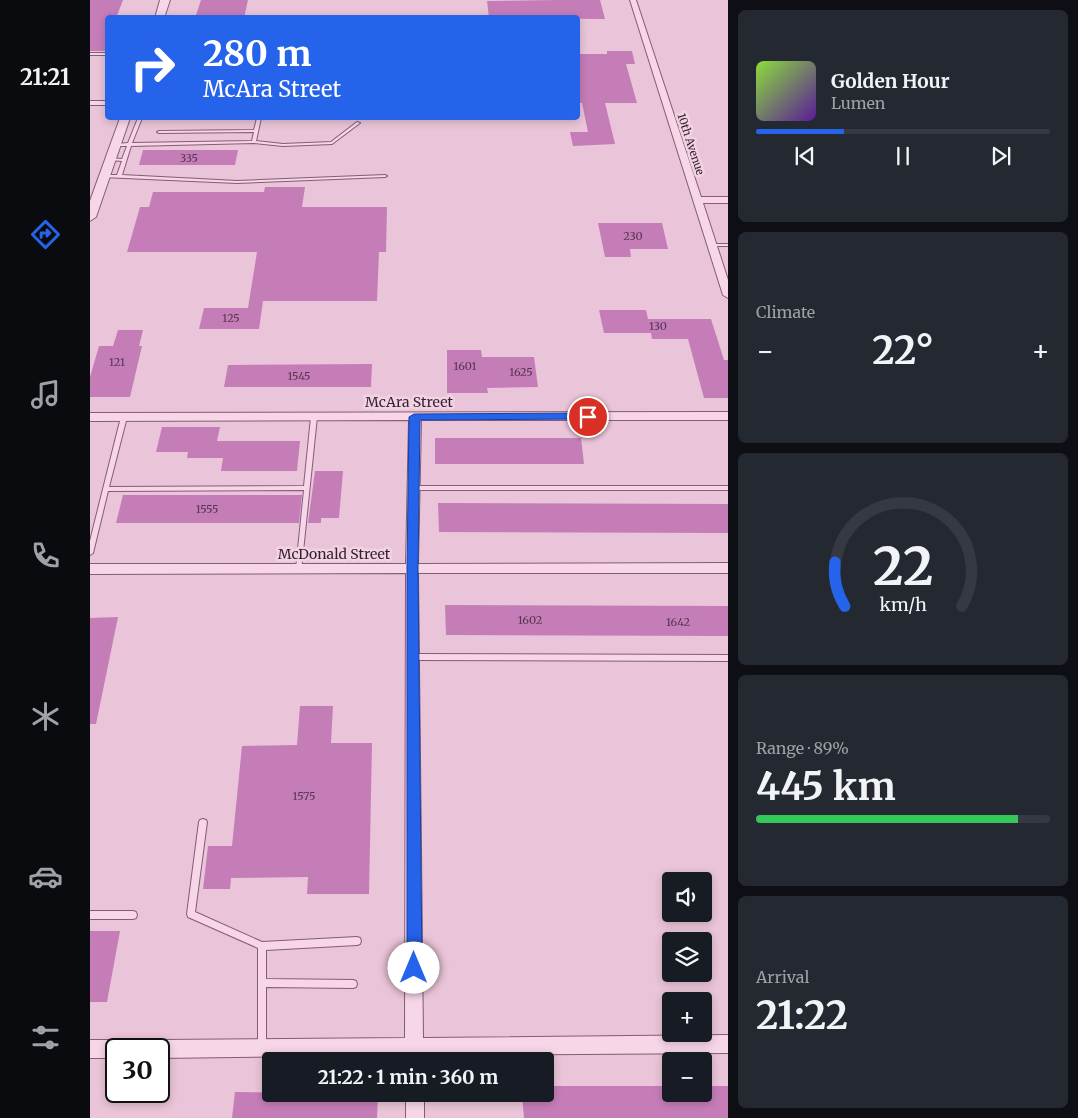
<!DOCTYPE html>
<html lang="en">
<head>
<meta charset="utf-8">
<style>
	:root { --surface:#171b24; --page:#242831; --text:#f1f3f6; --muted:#9ea1a6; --line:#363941; --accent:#2563eb }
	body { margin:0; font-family:Merriweather,serif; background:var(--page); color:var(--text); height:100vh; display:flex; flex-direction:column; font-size:19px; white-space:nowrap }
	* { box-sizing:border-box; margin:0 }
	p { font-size:16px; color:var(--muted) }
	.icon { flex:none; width:28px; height:28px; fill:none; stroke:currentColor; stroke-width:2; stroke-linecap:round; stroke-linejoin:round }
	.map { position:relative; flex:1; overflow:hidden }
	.sheet { display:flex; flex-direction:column; gap:10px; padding:10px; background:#0d0f14; width:350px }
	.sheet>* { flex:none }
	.top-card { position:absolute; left:15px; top:15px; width:475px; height:105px; border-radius:5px; box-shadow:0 2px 8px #0003; background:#2563eb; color:#fff; overflow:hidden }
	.tools { position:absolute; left:572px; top:872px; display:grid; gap:10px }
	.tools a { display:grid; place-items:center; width:50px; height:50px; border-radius:5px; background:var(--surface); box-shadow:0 2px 8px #0003; font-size:25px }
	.speed { position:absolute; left:15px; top:1038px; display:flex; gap:10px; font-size:25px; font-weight:700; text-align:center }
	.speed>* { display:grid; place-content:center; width:65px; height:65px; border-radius:50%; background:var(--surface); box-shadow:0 2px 8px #0003; line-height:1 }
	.speed .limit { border:2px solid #111; border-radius:8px; background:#fff; color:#111 }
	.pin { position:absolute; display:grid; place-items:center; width:42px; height:42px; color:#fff; margin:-21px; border:2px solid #fff; border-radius:50%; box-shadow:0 1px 5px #0007 }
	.me { position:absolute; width:55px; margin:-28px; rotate:0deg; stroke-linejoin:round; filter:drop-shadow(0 0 4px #0008) }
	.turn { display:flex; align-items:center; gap:18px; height:105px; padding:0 15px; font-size:22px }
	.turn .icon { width:65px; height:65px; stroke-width:2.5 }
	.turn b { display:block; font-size:35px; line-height:42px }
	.big { font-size:38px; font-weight:700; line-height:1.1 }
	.sheet .tile { flex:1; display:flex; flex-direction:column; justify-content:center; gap:8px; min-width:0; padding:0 18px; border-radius:8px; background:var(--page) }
	.sheet .dial { align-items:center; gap:0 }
	.dial svg { height:130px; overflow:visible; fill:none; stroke:var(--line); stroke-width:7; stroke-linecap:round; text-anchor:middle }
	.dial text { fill:var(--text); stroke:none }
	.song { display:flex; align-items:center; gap:15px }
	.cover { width:60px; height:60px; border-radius:8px; background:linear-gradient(135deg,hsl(90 70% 55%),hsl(270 70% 35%)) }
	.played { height:5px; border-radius:2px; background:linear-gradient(90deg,var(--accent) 30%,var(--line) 30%) }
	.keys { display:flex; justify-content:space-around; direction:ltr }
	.heat { display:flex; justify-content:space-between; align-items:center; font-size:28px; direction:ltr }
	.charge { height:8px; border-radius:4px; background:linear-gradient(90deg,#34c759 89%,var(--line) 0) }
	.trip { position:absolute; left:172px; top:1052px; width:292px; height:50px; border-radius:5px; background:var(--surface); box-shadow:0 2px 8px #0003; font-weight:700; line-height:50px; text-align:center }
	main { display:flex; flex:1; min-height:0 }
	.menu { display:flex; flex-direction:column; width:90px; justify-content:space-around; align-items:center; background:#090b0e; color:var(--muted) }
	.menu .icon { width:35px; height:35px }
	.menu .current { color:var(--accent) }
	.menu b { font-size:22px; color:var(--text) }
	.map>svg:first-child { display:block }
	.building { fill:#c57db8 }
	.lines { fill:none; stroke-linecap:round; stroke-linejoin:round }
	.service-casing { stroke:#835c77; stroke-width:2 }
	.minor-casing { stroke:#835c77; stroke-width:2 }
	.tertiary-casing { stroke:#835c77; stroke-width:2 }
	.service { fill:#f6d6e7; fill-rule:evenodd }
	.minor { fill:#f6d6e7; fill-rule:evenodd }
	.tertiary { fill:#f6d6e7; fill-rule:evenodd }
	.route { fill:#2563eb; stroke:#184099 }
	.labels { text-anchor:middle; stroke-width:5; stroke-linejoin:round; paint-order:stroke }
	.far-street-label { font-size:11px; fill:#341f2f; stroke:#f2d3e3 }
	.number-label { font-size:11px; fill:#583651 }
	.street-label { font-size:14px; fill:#341f2f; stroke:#f2d3e3 }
</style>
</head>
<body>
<main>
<nav class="menu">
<b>21:21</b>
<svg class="icon current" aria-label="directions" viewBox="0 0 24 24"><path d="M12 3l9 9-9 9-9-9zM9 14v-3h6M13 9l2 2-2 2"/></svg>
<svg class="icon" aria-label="music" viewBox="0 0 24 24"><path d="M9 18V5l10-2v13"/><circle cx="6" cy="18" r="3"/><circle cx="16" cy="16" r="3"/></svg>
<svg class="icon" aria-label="phone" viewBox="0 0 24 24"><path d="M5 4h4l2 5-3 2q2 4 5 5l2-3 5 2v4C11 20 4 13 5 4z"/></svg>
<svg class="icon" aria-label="climate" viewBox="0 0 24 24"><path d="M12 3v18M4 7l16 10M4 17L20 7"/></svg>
<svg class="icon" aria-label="car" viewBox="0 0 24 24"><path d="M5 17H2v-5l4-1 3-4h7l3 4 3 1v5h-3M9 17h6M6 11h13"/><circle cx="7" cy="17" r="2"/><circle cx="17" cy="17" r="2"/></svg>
<svg class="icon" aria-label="filters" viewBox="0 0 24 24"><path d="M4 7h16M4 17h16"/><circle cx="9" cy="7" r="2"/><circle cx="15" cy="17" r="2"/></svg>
</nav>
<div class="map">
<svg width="638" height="1118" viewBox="0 0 638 1118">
	<rect width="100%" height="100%" fill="#eac4d8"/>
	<path class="building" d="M 0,0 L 33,0 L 26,18 L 18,18 L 18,51 L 0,51 Z
		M 111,0 L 158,0 L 154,18 L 105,18 Z
		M 467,0 L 510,0 L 515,19 L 399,18 L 397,1 Z
		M 517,51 L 542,51 L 545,64 L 536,64 L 547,103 L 515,103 L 525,144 L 483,146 L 480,132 L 498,132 L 492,103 L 488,103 L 488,54 L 517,54 Z
		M 53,150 L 148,150 L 145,165 L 49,165 Z
		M 175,187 L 215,187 L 212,207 L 297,207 L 296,252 L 289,252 L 287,301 L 173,301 L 169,329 L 109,329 L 114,308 L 158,308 L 167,252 L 37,252 L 50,207 L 59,207 L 63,192 L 174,192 Z
		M 508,223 L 572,223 L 578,249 L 540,249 L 541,257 L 515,257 Z
		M 509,310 L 556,310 L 558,319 L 621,319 L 634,360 L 638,360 L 638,398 L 614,398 L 598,339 L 562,339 L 561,333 L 514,333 Z
		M 28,330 L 53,330 L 49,346 L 52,346 L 40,397 L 0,397 L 0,377 L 9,346 L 23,346 Z
		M 357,350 L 391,350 L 392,357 L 444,357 L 448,387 L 397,388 L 398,393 L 357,393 Z
		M 282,364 L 281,387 L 134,387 L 138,365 Z
		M 72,427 L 130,427 L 127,441 L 210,441 L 207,471 L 131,471 L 133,458 L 97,458 L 98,452 L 66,452 Z
		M 345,438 L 491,438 L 494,464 L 345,464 Z
		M 225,471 L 253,471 L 249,518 L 231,518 L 231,523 L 218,523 Z
		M 33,495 L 212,495 L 209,523 L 26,523 Z
		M 348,503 L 638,504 L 638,533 L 349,532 Z
		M 355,605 L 638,606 L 638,636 L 356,635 Z
		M 28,617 L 6,724 L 0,724 L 0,618 Z
		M 210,706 L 243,706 L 241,743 L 282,743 L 279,894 L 217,894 L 218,877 L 141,878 L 140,889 L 113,889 L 118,846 L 142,846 L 152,746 L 207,745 Z
		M 0,931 L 30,931 L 17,1002 L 0,1002 Z
		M 456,1086 L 581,1086 L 581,1094 L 614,1094 L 614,1086 L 638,1086 L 638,1118 L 434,1118 L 432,1094 L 456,1094 Z
		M 145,1092 L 288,1094 L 287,1118 L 142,1118 Z"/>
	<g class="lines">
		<defs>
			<path id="service" d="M 0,53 L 18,53 L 18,55 L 0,55 Z
				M 48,118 L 52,118 L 42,143 L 162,141 L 164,132 L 69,133 L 67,132 L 69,131 L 164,130 L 167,118 L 171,118 L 166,141 L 193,144 L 241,142 L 267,122 L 270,123 L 242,144 L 193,146 L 164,143 L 41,146 L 32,175 L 147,181 L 295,175 L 297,176 L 295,177 L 147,183 L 12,177 L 12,175 L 27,175 L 32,161 L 20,160 L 18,159 L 20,158 L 32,159 L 37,146 L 25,146 L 23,145 L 25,144 L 38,143 Z
				M 620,244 L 638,244 L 638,246 L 620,246 Z
				M 34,415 L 37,417 L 19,487 L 214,486 L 221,417 L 222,416 L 226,416 L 227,417 L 211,571 L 207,571 L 206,569 L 214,490 L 18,491 L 3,553 L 0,555 L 0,541 L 31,417 Z
				M 324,486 L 638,486 L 638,490 L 324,490 L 321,488 Z
				M 323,654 L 638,655 L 638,661 L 323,660 L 321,659 L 320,657 L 321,655 Z
				M 113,819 L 116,820 L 117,822 L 105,912 L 172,942 L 267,937 L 270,938 L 271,941 L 270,944 L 267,945 L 176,950 L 176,979 L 263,980 L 266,981 L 267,984 L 266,987 L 263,988 L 176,987 L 176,1045 L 175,1048 L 172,1049 L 169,1048 L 168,1045 L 168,948 L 98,917 L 97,914 L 109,822 L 110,820 Z
				M 0,911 L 43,911 L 46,912 L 47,915 L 46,918 L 43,919 L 0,919 Z"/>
			<path id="minor" d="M 540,0 L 546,0 L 611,197 L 638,197 L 638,203 L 613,203 L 638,280 L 638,298 L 633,295 Z
				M 0,101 L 18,101 L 18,105 L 0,105 Z
				M 638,412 L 638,420 L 331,420 L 328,564 L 638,563 L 638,573 L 328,573 L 333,1038 L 638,1035 L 638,1053 L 333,1055 L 333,1061 L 315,1061 L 315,1055 L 69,1058 L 69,1049 L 60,1049 L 63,1043 L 69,1040 L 315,1038 L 316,573 L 0,574 L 0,564 L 316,564 L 319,420 L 0,421 L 0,413 Z
				M 0,1040 L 26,1040 L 32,1043 L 35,1049 L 26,1049 L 26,1058 L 0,1058 Z
				M 316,1094 L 334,1094 L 334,1118 L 316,1118 Z"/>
			<path id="tertiary" d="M 70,0 L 80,0 L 74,18 L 65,18 Z
				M 30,118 L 40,118 L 6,217 L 0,221 L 0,201 Z"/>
		</defs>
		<use href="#service" class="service-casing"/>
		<use href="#minor" class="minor-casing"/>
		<use href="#tertiary" class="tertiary-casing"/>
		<use href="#service" class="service"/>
		<use href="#minor" class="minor"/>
		<use href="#tertiary" class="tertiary"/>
	</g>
	<path class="route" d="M 498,413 L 503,417 L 501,419 L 330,420 L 328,569 L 332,968 L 329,973 L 324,975 L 319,973 L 317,968 L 317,569 L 319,417 L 324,414 Z"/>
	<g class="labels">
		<g class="far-street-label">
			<text transform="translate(601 144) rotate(72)" y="4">10th Avenue</text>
		</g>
		<g class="number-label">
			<text x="99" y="162">335</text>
			<text x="543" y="240">230</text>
			<text x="141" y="322">125</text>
			<text x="568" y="330">130</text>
			<text x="27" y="366">121</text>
			<text x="375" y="370">1601</text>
			<text x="431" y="376">1625</text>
			<text x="209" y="380">1545</text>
			<text x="117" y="513">1555</text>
			<text x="440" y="624">1602</text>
			<text x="588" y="626">1642</text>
			<text x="214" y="800">1575</text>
		</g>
		<g class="street-label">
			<text x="319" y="407">McAra Street</text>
			<text x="244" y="559">McDonald Street</text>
		</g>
	</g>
</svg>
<div class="tools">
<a><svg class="icon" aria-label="sound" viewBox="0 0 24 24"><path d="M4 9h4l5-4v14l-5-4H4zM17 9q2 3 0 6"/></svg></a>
<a><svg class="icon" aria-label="layers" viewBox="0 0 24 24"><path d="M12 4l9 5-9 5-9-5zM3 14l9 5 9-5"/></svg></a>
<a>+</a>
<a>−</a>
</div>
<div class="speed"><div class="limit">30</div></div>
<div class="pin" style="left:498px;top:417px;background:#d93025"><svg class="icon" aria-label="arrive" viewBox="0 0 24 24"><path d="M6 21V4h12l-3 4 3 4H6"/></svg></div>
<svg class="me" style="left:324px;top:968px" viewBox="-20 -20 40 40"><circle r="19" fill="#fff"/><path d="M0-13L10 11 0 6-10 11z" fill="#2563eb"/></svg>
<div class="trip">21:22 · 1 min · 360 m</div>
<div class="top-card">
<div class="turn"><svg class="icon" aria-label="right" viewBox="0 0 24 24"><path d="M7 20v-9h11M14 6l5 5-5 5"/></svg><div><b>280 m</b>McAra Street</div></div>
</div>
</div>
<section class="sheet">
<div class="tile">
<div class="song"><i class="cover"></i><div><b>Golden Hour</b><p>Lumen</p></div></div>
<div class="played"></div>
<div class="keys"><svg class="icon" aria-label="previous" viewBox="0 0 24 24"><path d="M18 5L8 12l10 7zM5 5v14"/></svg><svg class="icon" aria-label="pause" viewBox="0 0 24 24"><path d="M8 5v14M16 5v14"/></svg><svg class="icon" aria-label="next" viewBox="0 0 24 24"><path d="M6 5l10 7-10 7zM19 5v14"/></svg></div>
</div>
<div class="tile"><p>Climate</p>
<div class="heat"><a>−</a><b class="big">22°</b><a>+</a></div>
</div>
<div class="tile dial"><svg viewBox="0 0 100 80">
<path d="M14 69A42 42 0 1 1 86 69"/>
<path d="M14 69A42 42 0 0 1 8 42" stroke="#2563eb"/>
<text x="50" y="56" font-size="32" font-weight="700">22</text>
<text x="50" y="72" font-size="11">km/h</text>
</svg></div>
<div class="tile"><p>Range · 89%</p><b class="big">445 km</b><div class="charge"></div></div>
<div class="tile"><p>Arrival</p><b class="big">21:22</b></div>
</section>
</main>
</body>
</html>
